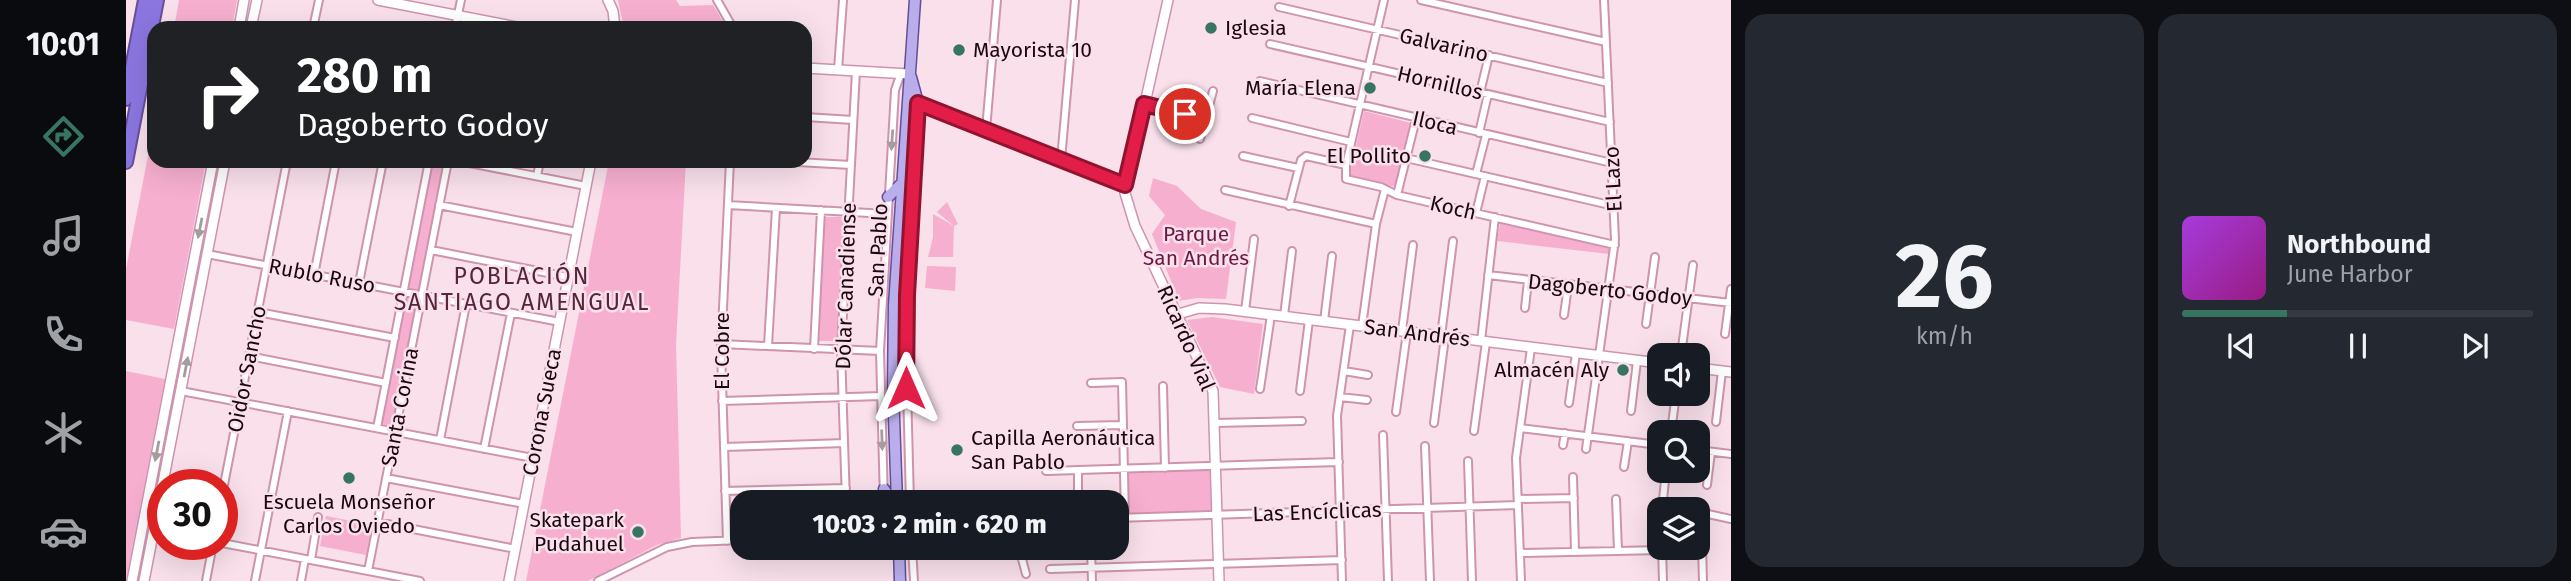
<!DOCTYPE html>
<html lang="es">
<head>
<meta charset="utf-8">
<style>
	:root { --surface:#171b24; --page:#242831; --text:#f1f3f6; --muted:#9ea1a6; --line:#363941; --accent:#377561 }
	body { margin:0; font-family:"Fira Sans",sans-serif; background:var(--page); color:var(--text); height:100vh; display:flex; flex-direction:column; font-size:26px; white-space:nowrap }
	* { box-sizing:border-box; margin:0 }
	p { font-size:23px; color:var(--muted) }
	.icon { flex:none; width:38px; height:38px; fill:none; stroke:currentColor; stroke-width:2; stroke-linecap:round; stroke-linejoin:round }
	.map { position:relative; flex:1; overflow:hidden }
	.side { display:flex; flex-direction:column; gap:14px; padding:14px; background:#0d0f14; width:840px }
	.side>* { flex:none }
	.guide { position:absolute; left:21px; top:21px; width:665px; height:147px; border-radius:21px; box-shadow:0 7px 28px #0002; background:#202124; color:#fff; overflow:hidden }
	.buttons { position:absolute; left:1521px; top:343px; display:grid; gap:14px }
	.buttons a { display:grid; place-items:center; width:63px; height:63px; border-radius:14px; background:var(--surface); box-shadow:0 7px 28px #0002; font-size:35px }
	.speed { position:absolute; left:21px; top:469px; display:flex; gap:14px; font-size:35px; font-weight:700; text-align:center }
	.speed>* { display:grid; place-content:center; width:91px; height:91px; border-radius:50%; background:var(--surface); box-shadow:0 7px 28px #0002; line-height:1 }
	.speed .limit { border:10px solid #d22; background:#fff; color:#111 }
	.pin { position:absolute; display:grid; place-items:center; width:60px; height:60px; color:#fff; margin:-30px; border:4px solid #fff; border-radius:50%; box-shadow:0 2px 7px #0007 }
	.me { position:absolute; width:77px; margin:-38px; rotate:0deg; stroke-linejoin:round; filter:drop-shadow(0 0 5px #0008) }
	.turn { display:flex; align-items:center; gap:24px; height:147px; padding:0 35px; font-size:32px }
	.turn .icon { width:91px; height:91px; stroke-width:2.5 }
	.turn b { display:block; font-size:49px; line-height:60px }
	.side .widget { flex:1; display:flex; flex-direction:column; justify-content:center; gap:10px; min-width:0; padding:0 24px; border-radius:21px; background:var(--page) }
	.side .dial { align-items:center; gap:0 }
	.dial b { font-size:91px; line-height:1 }
	.song { display:flex; align-items:center; gap:21px }
	.cover { width:84px; height:84px; border-radius:10px; background:linear-gradient(135deg,hsl(280 70% 55%),hsl(310 70% 35%)) }
	.played { height:7px; border-radius:4px; background:linear-gradient(90deg,var(--accent) 30%,var(--line) 30%) }
	.keys { display:flex; justify-content:space-around; direction:ltr }
	.side .tiles { flex:1; display:grid; gap:14px; grid-template-columns:repeat(2,1fr) }
	.trip { position:absolute; left:604px; top:490px; width:399px; height:70px; border-radius:21px; background:var(--surface); box-shadow:0 7px 28px #0002; font-weight:800; line-height:70px; text-align:center }
	main { display:flex; flex:1; min-height:0 }
	.tab-bar { display:flex; flex-direction:column; width:126px; justify-content:space-around; align-items:center; background:#090b0e; color:var(--muted) }
	.tab-bar .icon { width:49px; height:49px }
	.tab-bar .on { color:var(--accent) }
	.tab-bar b { font-size:32px; color:var(--text) }
	.map>svg:first-child { display:block }
	.green { fill:#f7afd0 }
	.lines { fill:none; stroke-linecap:round; stroke-linejoin:round }
	.street-casing { stroke:#ce94af; stroke-width:10 }
	.secondary-casing { stroke:#ce94af; stroke-width:12 }
	.primary-casing { stroke:#644f98; stroke-width:13 }
	.highway-casing { stroke:#644f98; stroke-width:16 }
	.street { stroke:#fff; stroke-width:6 }
	.secondary { stroke:#fff; stroke-width:9 }
	.primary { stroke:#b9adec; stroke-width:10 }
	.highway { stroke:#8b76e0; stroke-width:12 }
	.oneway { fill:#a49ca0 }
	.route-casing { stroke:#92132f; stroke-width:18 }
	.route { stroke:#e11d48; stroke-width:12 }
	.poi-dot { fill:#377561; stroke:#f9e0eb; stroke-width:2.5 }
	.labels { text-anchor:middle; stroke-width:5; stroke-linejoin:round; paint-order:stroke }
	.poi-label { font-size:21px; fill:#1b0711; stroke:#f9e0eb; text-anchor:end }
	.street-label { font-size:21px; fill:#1b0711; stroke:#f9e0eb }
	.park-label { font-size:21px; fill:#6b1847; stroke:#f9e0eb }
	.neighbourhood-label { font-size:23px; letter-spacing:2px; fill:#54253d; stroke:#f9e0eb }
</style>
</head>
<body>
<main>
<nav class="tab-bar">
<b>10:01</b>
<svg class="icon on" aria-label="directions" viewBox="0 0 24 24"><path d="M12 3l9 9-9 9-9-9zM9 14v-3h6M13 9l2 2-2 2"/></svg>
<svg class="icon" aria-label="music" viewBox="0 0 24 24"><path d="M9 18V5l10-2v13"/><circle cx="6" cy="18" r="3"/><circle cx="16" cy="16" r="3"/></svg>
<svg class="icon" aria-label="phone" viewBox="0 0 24 24"><path d="M5 4h4l2 5-3 2q2 4 5 5l2-3 5 2v4C11 20 4 13 5 4z"/></svg>
<svg class="icon" aria-label="climate" viewBox="0 0 24 24"><path d="M12 3v18M4 7l16 10M4 17L20 7"/></svg>
<svg class="icon" aria-label="car" viewBox="0 0 24 24"><path d="M5 17H2v-5l4-1 3-4h7l3 4 3 1v5h-3M9 17h6M6 11h13"/><circle cx="7" cy="17" r="2"/><circle cx="17" cy="17" r="2"/></svg>
</nav>
<div class="map">
<svg width="1605" height="581" viewBox="0 0 1605 581">
	<rect width="100%" height="100%" fill="#f9e0eb"/>
	<path class="green" d="M 53,0 L 111,0 L 106,28 L 48,28 Z
		M 492,0 L 550,0 L 554,6 L 587,5 L 601,28 L 498,28 Z
		M 1238,111 L 1285,123 L 1269,187 L 1223,176 Z
		M 28,125 L 28,161 L 80,161 L 48,329 L 0,320 L 0,269 Z
		M 306,161 L 319,161 L 266,427 L 254,425 Z
		M 483,161 L 560,161 L 550,344 L 555,538 L 531,545 L 462,581 L 400,581 Z
		M 1027,178 L 1051,186 L 1075,209 L 1110,222 L 1100,299 L 1071,298 L 1053,301 L 1026,234 L 1039,215 L 1023,196 Z
		M 821,202 L 832,224 L 828,226 L 827,257 L 802,257 L 807,237 L 807,214 L 828,226 L 811,212 Z
		M 698,217 L 719,217 L 714,341 L 693,341 Z
		M 1374,223 L 1484,248 L 1483,254 L 1371,241 Z
		M 801,266 L 830,267 L 829,291 L 799,288 Z
		M 1086,317 L 1137,324 L 1128,394 L 1094,387 L 1061,320 Z
		M 0,371 L 39,379 L 0,580 Z
		M 1085,468 L 1086,510 L 1001,514 L 1001,472 Z
		M 200,516 L 246,525 L 240,555 L 194,546 Z"/>
	<g class="lines">
		<defs>
			<path id="street" d="M 591,0 L 607,28
				M 1258,0 L 1220,165 L 1220,179 L 1255,187 L 1271,195 L 1489,245
				M 1295,0 L 1480,42
				M 1153,7 L 1482,83
				M 187,28 L 193,0
				M 329,28 L 335,0
				M 1144,44 L 1484,122
				M 712,70 L 717,0
				M 1134,81 L 1486,163
				M 1354,93 L 1363,55
				M 1018,104 L 1079,119
				M 679,117 L 727,120
				M 1126,118 L 1225,142
				M 860,130 L 871,0
				M 1353,133 L 1362,94
				M 1074,139 L 1087,91
				M 1117,156 L 1172,168
				M 1280,158 L 1488,206
				M 935,160 L 949,0
				M 333,161 L 460,186
				M 653,161 L 725,165
				M 1350,174 L 1360,135
				M 411,176 L 414,161
				M 1099,190 L 1250,224
				M 1271,195 L 1290,119
				M 313,205 L 451,232
				M 602,205 L 761,214
				M 1163,206 L 1175,160 L 1180,156 L 1220,165
				M 1350,213 L 1359,176
				M 305,250 L 442,277
				M 81,254 L 434,322
				M 188,275 L 210,161
				M 1362,275 L 1605,303
				M 233,283 L 257,161
				M 1399,308 L 1402,281
				M 1119,311 L 1128,239
				M 132,312 L 269,338
				M 1438,315 L 1442,286
				M 1158,316 L 1166,251
				M 1198,321 L 1206,256
				M 1520,324 L 1529,257
				M 1236,326 L 1250,224 L 1259,189
				M 1276,331 L 1287,245
				M 1599,334 L 1605,289
				M 1315,336 L 1327,241
				M 1355,341 L 1369,217
				M 595,344 L 754,351
				M 642,346 L 650,208
				M 688,349 L 695,210
				M 1555,355 L 1567,265
				M 123,356 L 260,383
				M 1218,371 L 1242,375
				M 965,383 L 996,382 L 999,518
				M 1037,386 L 1039,468
				M 1134,389 L 1145,315
				M 55,391 L 407,458
				M 1174,391 L 1183,320
				M 1214,397 L 1241,400
				M 596,401 L 755,396
				M 1443,403 L 1450,353
				M 1505,411 L 1511,361
				M 1270,412 L 1281,332
				M 1590,422 L 1596,371
				M 1088,423 L 1176,421
				M 1308,423 L 1319,337
				M 951,426 L 996,425
				M 251,428 L 303,161
				M 1394,428 L 1533,445
				M 1348,431 L 1360,342
				M 1545,432 L 1550,394
				M 1257,435 L 1262,581
				M 314,440 L 340,304
				M 1437,445 L 1439,433
				M 1299,446 L 1304,581
				M 598,447 L 718,443
				M 358,449 L 385,313
				M 1460,449 L 1489,240 L 1478,0
				M 1572,450 L 1605,454
				M 1342,461 L 1346,581
				M 1498,467 L 1502,441
				M 952,470 L 952,502
				M 920,471 L 1213,462
				M 1447,477 L 1449,551
				M 260,478 L 398,504
				M 1581,485 L 1585,452
				M 599,491 L 720,488
				M 96,495 L 161,161
				M 1392,499 L 1448,498
				M 1490,499 L 1492,550
				M 720,502 L 715,351 L 730,71
				M 758,502 L 754,351 L 769,90 L 775,73
				M 784,502 L 781,388 L 781,295 L 792,103
				M 1536,503 L 1562,509
				M 1536,509 L 1540,471
				M 1573,512 L 1605,519
				M 1575,512 L 1577,581
				M 990,518 L 1392,505
				M 251,522 L 390,549
				M 601,541 L 595,350 L 604,161
				M 96,543 L 294,581
				M 786,548 L 788,581
				M 893,548 L 900,574
				M 965,548 L 966,581
				M 1536,548 L 1537,581
				M 1394,553 L 1536,550
				M 185,560 L 192,517
				M 924,569 L 1216,560
				M 242,571 L 322,161
				M 80,581 L 87,544
				M 129,581 L 162,411
				M 175,581 L 179,559
				M 472,581 L 541,547 L 566,542 L 616,540
				M 1216,581 L 1211,416 L 1224,325
				M 1395,581 L 1390,458 L 1405,348"/>
			<path id="secondary" d="M 252,0 L 396,28
				M 482,0 L 487,11 L 489,28
				M 1042,0 L 999,193 L 1009,226 L 1087,391 L 1093,581
				M 113,28 L 118,0
				M 125,28 L 131,0
				M 679,68 L 783,74
				M 792,103 L 999,185
				M 1049,315 L 1073,308 L 1099,309 L 1533,363
				M 1572,368 L 1605,372
				M 6,581 L 87,161
				M 18,581 L 99,161
				M 383,581 L 465,161"/>
			<path id="primary" d="M 785,77 L 792,103
				M 762,197 L 775,184
				M 758,489 L 766,502
				M 771,502 L 767,390 L 768,305 L 789,0
				M 773,548 L 774,581"/>
			<path id="highway" d="M 0,99 L 19,0
				M 0,162 L 31,0"/>
		</defs>
		<use href="#street" class="street-casing"/>
		<use href="#secondary" class="secondary-casing"/>
		<use href="#primary" class="primary-casing"/>
		<use href="#highway" class="highway-casing"/>
		<use href="#street" class="street"/>
		<use href="#secondary" class="secondary"/>
		<use href="#primary" class="primary"/>
		<use href="#highway" class="highway"/>
	</g>
	<defs><path id="oneway-solid" d="M-6-.8H1V-3.2L6.5 0L1 3.2V.8H-6Z" transform="scale(1.75)"/></defs>
	<g class="oneway">
		<use href="#oneway-solid" transform="translate(766 140) rotate(94)"/>
		<use href="#oneway-solid" transform="translate(74 228) rotate(101)"/>
		<use href="#oneway-solid" transform="translate(60 367) rotate(-79)"/>
		<use href="#oneway-solid" transform="translate(756 440) rotate(88)"/>
		<use href="#oneway-solid" transform="translate(31 451) rotate(101)"/>
	</g>
	<g class="lines">
		<defs>
			<path id="route" d="M 780,388 L 781,295 L 792,103 L 999,185 L 1018,104 L 1059,114"/>
		</defs>
		<use href="#route" class="route-casing"/>
		<use href="#route" class="route"/>
	</g>
	<g class="poi-dot">
		<circle cx="1085" cy="28" r="7"/>
		<circle cx="833" cy="50" r="7"/>
		<circle cx="1244" cy="88" r="7"/>
		<circle cx="1299" cy="156" r="7"/>
		<circle cx="1497" cy="370" r="7"/>
		<circle cx="831" cy="450" r="7"/>
		<circle cx="223" cy="478" r="7"/>
		<circle cx="512" cy="532" r="7"/>
	</g>
	<g class="labels">
		<g class="poi-label">
			<text x="1099" y="35" text-anchor="start">Iglesia</text>
			<text x="847" y="57" text-anchor="start">Mayorista 10</text>
			<text x="1230" y="95">María Elena</text>
			<text x="1285" y="163">El Pollito</text>
			<text x="1483" y="377">Almacén Aly</text>
			<text x="845" y="445" text-anchor="start">Capilla Aeronáutica<tspan x="845" dy="24">San Pablo</tspan></text>
			<text x="223" y="509" text-anchor="middle">Escuela Monseñor<tspan x="223" dy="24">Carlos Oviedo</tspan></text>
			<text x="498" y="527">Skatepark<tspan x="498" dy="24">Pudahuel</tspan></text>
		</g>
		<g class="street-label">
			<text transform="translate(1318 45) rotate(13)" y="7">Galvarino</text>
			<text transform="translate(1314 83) rotate(13)" y="7">Hornillos</text>
			<text transform="translate(1309 123) rotate(13)" y="7">Iloca</text>
			<text transform="translate(1487 179) rotate(-93)" y="7">El Lazo</text>
			<text transform="translate(1327 208) rotate(13)" y="7">Koch</text>
			<text transform="translate(752 250) rotate(-87)" y="7">San Pablo</text>
			<text transform="translate(196 276) rotate(11)" y="7">Rublo Ruso</text>
			<text transform="translate(720 286) rotate(-88)" y="7">Dólar Canadiense</text>
			<text transform="translate(1484 290) rotate(6)" y="7">Dagoberto Godoy</text>
			<text transform="translate(1291 333) rotate(7)" y="7">San Andrés</text>
			<text transform="translate(1060 338) rotate(66)" y="7">Ricardo Vial</text>
			<text transform="translate(596 351) rotate(-90)" y="7">El Cobre</text>
			<text transform="translate(121 369) rotate(-79)" y="7">Oidor Sancho</text>
			<text transform="translate(274 407) rotate(-79)" y="7">Santa Corina</text>
			<text transform="translate(416 412) rotate(-79)" y="7">Corona Sueca</text>
			<text transform="translate(1191 512) rotate(-2)" y="7">Las Encíclicas</text>
		</g>
		<g class="park-label">
			<text x="1070" y="241">Parque<tspan x="1070" dy="24">San Andrés</tspan></text>
		</g>
		<g class="neighbourhood-label">
			<text x="396" y="284">POBLACIÓN<tspan x="396" dy="26">SANTIAGO AMENGUAL</tspan></text>
		</g>
	</g>
</svg>
<div class="buttons">
<a><svg class="icon" aria-label="sound" viewBox="0 0 24 24"><path d="M4 9h4l5-4v14l-5-4H4zM17 9q2 3 0 6"/></svg></a>
<a><svg class="icon" aria-label="search" viewBox="0 0 24 24"><circle cx="10" cy="10" r="6"/><path d="M15 15l6 6"/></svg></a>
<a><svg class="icon" aria-label="layers" viewBox="0 0 24 24"><path d="M12 4l9 5-9 5-9-5zM3 14l9 5 9-5"/></svg></a>
</div>
<div class="speed"><div class="limit">30</div></div>
<div class="pin" style="left:1059px;top:114px;background:#d93025"><svg class="icon" aria-label="arrive" viewBox="0 0 24 24"><path d="M6 21V4h12l-3 4 3 4H6"/></svg></div>
<svg class="me" style="left:780px;top:388px" viewBox="-20 -20 40 40"><path d="M0-17L14 15 0 8-14 15z" fill="#e11d48" stroke="#fff" stroke-width="4"/></svg>
<div class="trip">10:03 · 2 min · 620 m</div>
<div class="guide">
<div class="turn"><svg class="icon" aria-label="right" viewBox="0 0 24 24"><path d="M7 20v-9h11M14 6l5 5-5 5"/></svg><div><b>280 m</b>Dagoberto Godoy</div></div>
</div>
</div>
<section class="side">
<div class="tiles">
<div class="widget dial"><b>26</b><p>km/h</p></div>
<div class="widget">
<div class="song"><i class="cover"></i><div><b>Northbound</b><p>June Harbor</p></div></div>
<div class="played"></div>
<div class="keys"><svg class="icon" aria-label="previous" viewBox="0 0 24 24"><path d="M18 5L8 12l10 7zM5 5v14"/></svg><svg class="icon" aria-label="pause" viewBox="0 0 24 24"><path d="M8 5v14M16 5v14"/></svg><svg class="icon" aria-label="next" viewBox="0 0 24 24"><path d="M6 5l10 7-10 7zM19 5v14"/></svg></div>
</div>
</div>
</section>
</main>
</body>
</html>
